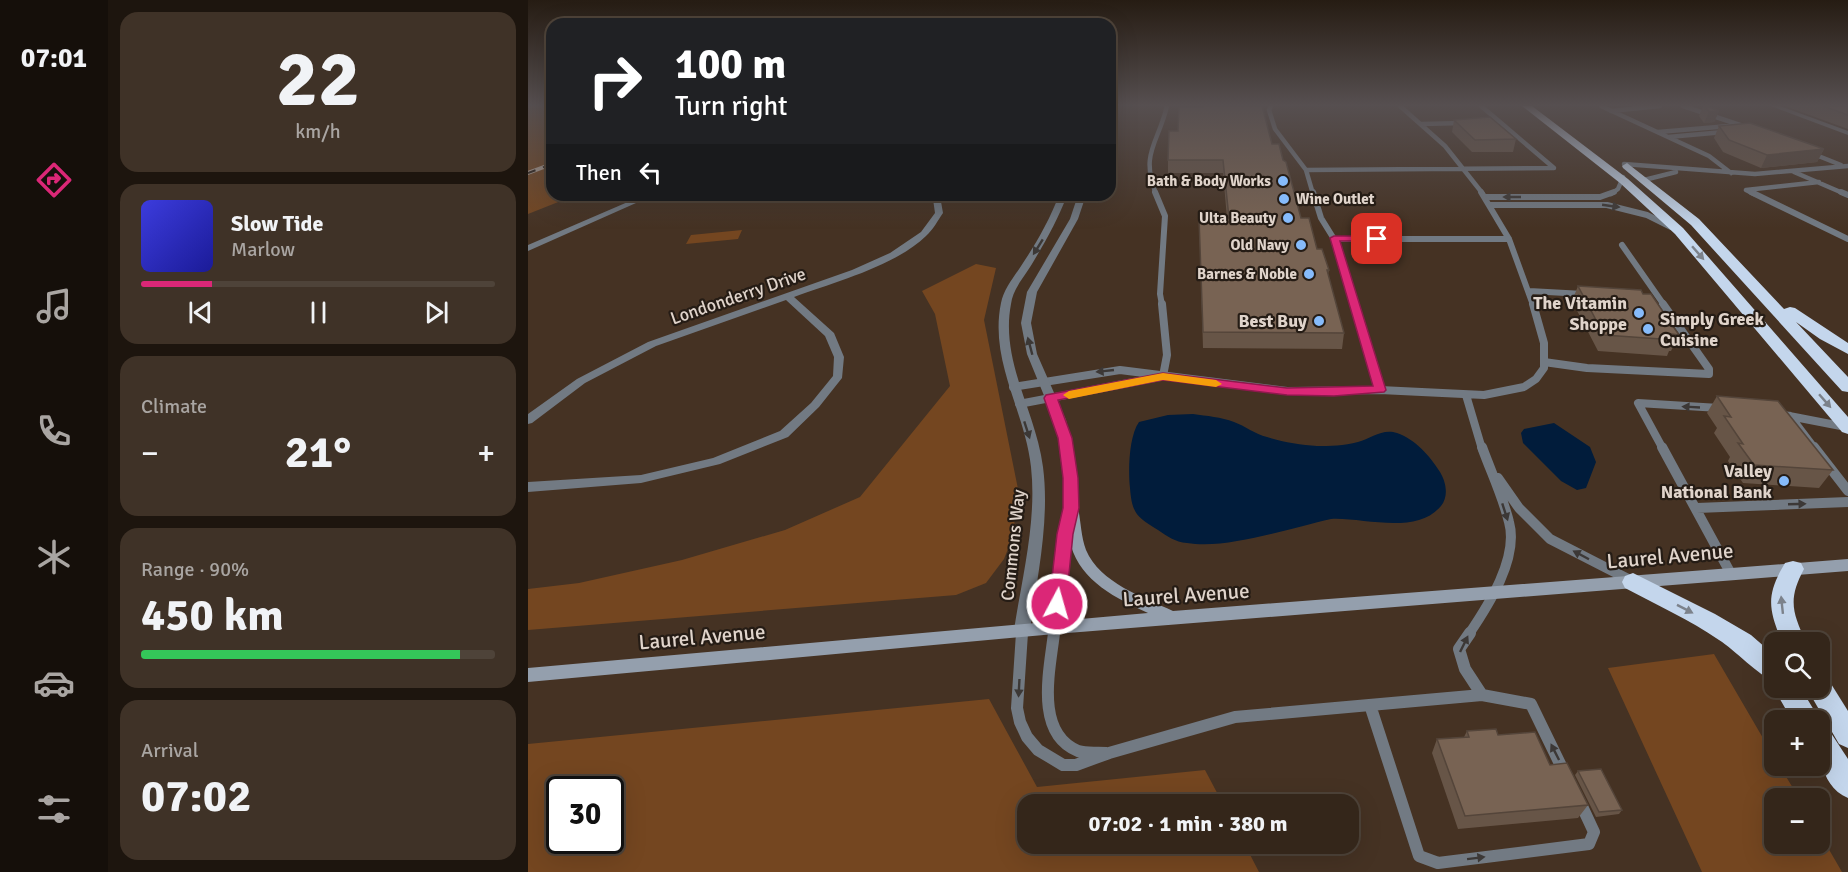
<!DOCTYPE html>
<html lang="en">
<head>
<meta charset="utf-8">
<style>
	:root { --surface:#34261a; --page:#3f3227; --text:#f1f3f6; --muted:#a9a5a2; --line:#4e4339; --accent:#db2777 }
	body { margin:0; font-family:Signika,sans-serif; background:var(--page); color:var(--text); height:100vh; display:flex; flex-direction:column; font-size:22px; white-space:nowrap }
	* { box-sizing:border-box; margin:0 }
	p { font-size:20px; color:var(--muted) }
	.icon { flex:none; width:33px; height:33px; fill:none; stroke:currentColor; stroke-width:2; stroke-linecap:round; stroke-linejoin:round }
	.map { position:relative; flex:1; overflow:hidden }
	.details { display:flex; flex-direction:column; gap:12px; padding:12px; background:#1d150e; width:420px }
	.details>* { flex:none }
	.top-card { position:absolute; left:18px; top:18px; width:570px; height:183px; border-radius:18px; box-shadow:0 6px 24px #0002,0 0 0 2px var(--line); background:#202124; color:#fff; overflow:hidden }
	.controls { position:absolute; left:1236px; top:632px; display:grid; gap:12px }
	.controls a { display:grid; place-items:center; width:66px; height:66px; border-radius:12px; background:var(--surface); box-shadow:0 6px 24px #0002,0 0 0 2px var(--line); font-size:30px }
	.speed { position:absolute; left:18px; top:776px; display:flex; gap:12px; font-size:30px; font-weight:700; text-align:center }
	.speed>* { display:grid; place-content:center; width:78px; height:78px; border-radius:50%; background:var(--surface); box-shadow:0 6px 24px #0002,0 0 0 2px var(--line); line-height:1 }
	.speed .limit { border:3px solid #111; border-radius:9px; background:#fff; color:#111 }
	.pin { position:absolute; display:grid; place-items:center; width:51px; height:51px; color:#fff; margin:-26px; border-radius:12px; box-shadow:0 3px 9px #0006 }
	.me { position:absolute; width:66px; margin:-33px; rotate:6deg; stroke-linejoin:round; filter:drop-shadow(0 0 4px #0008) }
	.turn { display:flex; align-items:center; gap:21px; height:126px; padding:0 30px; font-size:27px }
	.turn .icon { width:78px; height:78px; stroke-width:2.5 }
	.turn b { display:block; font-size:42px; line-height:51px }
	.then { display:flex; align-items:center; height:57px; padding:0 30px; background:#0003; gap:12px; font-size:22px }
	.big { font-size:45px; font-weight:800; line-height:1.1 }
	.details .tile { flex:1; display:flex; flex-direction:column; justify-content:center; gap:9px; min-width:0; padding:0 21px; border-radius:18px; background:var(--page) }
	.details .dial { align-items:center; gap:0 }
	.dial b { font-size:78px; line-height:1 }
	.song { display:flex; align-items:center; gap:18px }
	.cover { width:72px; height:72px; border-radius:9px; background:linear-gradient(135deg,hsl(240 70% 55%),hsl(240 70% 35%)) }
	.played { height:6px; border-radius:3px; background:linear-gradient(90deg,var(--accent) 20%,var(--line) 20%) }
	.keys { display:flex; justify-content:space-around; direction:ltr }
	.heat { display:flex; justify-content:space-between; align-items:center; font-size:33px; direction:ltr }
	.charge { height:9px; border-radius:4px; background:linear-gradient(90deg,#34c759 90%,var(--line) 0) }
	.trip { position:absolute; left:489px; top:794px; width:342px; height:60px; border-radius:18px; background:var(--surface); box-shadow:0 6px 24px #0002,0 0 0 2px var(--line); font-weight:800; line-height:60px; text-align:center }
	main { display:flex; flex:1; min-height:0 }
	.tab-bar { display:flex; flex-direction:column; width:108px; justify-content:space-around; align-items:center; background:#150f0a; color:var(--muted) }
	.tab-bar .icon { width:42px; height:42px }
	.tab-bar .selected { color:var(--accent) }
	.tab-bar b { font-size:27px; color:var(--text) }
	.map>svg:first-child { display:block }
	.green { fill:#744620; fill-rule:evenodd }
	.water { fill:#011c3b }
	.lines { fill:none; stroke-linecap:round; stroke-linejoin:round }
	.lane-far4 { stroke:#727a83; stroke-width:4.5 }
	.lane-far3 { stroke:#727a83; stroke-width:6 }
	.lane-far2 { stroke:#727a83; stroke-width:8 }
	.lane-far1 { stroke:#727a83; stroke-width:10 }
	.lane { stroke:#727a83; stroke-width:12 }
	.street { fill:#727a83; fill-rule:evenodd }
	.secondary { fill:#949fad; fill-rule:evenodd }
	.highway { fill:#c4d6ec; fill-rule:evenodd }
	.rail-casing { stroke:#b9aba0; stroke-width:4 }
	.rail { stroke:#251c15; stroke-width:2; stroke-dasharray:8; stroke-linecap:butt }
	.wall { fill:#675547 }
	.shaded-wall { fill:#54453a }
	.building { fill:#786353; stroke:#54453a; stroke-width:1.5 }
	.oneway { fill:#3c3836 }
	.oneway2 { fill:#7c828b }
	.route { fill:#db2777; stroke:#8e194d; stroke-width:1.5 }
	.slow { fill:#f59e0b }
	.poi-dot { fill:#86bbfb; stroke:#251c15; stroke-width:2 }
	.labels { text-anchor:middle; stroke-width:4.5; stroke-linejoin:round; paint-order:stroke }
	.far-poi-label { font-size:15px; font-weight:bold; fill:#e0d4cb; stroke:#251c15; text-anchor:end }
	.street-label { font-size:18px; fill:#e0d4cb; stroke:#251c15 }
	.poi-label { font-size:18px; font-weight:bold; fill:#e0d4cb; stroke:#251c15; text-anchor:end }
	.near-street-label { font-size:21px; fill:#e0d4cb; stroke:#251c15 }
</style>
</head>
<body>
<main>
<nav class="tab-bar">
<b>07:01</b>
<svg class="icon selected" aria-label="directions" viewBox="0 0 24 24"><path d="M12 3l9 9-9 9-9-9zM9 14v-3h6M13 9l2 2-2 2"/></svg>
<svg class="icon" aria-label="music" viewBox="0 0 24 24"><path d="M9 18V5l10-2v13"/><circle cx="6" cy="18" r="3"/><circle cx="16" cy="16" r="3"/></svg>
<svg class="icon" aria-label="phone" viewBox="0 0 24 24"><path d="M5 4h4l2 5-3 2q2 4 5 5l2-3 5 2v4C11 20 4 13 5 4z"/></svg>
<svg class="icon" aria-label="climate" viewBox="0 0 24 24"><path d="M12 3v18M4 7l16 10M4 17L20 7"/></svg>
<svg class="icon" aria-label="car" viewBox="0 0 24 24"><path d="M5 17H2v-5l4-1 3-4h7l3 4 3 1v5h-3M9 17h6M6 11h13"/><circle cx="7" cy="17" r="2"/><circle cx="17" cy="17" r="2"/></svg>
<svg class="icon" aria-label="filters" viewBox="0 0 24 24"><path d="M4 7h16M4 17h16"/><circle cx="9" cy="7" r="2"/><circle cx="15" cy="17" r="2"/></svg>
</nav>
<section class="details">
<div class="tile dial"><b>22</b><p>km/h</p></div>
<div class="tile">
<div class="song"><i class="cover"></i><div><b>Slow Tide</b><p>Marlow</p></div></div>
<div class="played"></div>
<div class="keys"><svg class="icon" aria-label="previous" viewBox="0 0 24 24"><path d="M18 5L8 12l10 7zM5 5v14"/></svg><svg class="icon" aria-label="pause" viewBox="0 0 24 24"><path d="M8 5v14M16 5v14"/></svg><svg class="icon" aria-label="next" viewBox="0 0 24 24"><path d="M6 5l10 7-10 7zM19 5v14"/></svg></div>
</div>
<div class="tile"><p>Climate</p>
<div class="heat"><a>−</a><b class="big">21°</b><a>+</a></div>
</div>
<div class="tile"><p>Range · 90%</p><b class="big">450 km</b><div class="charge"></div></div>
<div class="tile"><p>Arrival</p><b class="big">07:02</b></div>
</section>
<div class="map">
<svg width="1320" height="872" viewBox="0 0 1320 872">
	<rect width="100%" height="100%" fill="#453223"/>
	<path class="green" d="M 0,106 L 24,106 L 24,195 L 48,195 L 0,214 Z
		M 214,230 L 210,239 L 158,244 L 163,235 Z
		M 448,264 L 468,268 L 456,320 L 490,489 L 485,536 L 476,559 L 458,583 L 428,595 L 0,630 L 0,589 L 51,583 L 154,560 L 257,530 L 332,497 L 422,386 L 407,314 L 394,291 Z
		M 1186,654 L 1246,757 L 1246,765 L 1251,765 L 1271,798 L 1246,798 L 1246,843 L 1292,843 L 1292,834 L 1314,872 L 1174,872 L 1080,668 Z
		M 461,699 L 509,787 L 677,770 L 695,804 L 500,804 L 500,843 L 716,843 L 731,872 L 0,872 L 0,744 ZM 32,789 L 82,789 L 82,840 L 32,840 Z"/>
	<path class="water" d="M 665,414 C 679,416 693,417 706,422 C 717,426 727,434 739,437 C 754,442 773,445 789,446 C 802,446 816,446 830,442 C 843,438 855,428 869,433 C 887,439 902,456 912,472 C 918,482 921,496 913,506 C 888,536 834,517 803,519 C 762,528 699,550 659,543 C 647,542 639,536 630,530 C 609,517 604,514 602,488 C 600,470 601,436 611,422 L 640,415 Z
		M 1026,423 L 1062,447 L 1068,462 L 1058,488 L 1049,490 L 1033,481 L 995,443 L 993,433 L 996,429 Z"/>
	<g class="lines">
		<path class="lane-far4" d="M 743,106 L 741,110 L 747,129 L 778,170 L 785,194
			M 872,106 L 917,146 L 955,194
			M 953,106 L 972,122 L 968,122
			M 1073,106 L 1181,156 L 1203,173
			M 1155,106 L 1218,127
			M 1083,111 L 1132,106
			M 893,124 L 934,123
			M 1130,132 L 1201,126
			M 1140,137 L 1196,132
			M 1283,153 L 1313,165
			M 1096,164 L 1227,174 L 1320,166
			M 778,170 L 1026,168 L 972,122
			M 1266,172 L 1317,194
			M 1116,180 L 1148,172
			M 628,194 C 612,153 630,144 639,106
			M 1083,194 L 1090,189 L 1095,177
			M 1226,194 L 1218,190 L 1291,182"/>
		<path class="lane-far3" d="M 627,192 L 637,216 L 632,294 L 634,305
			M 785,192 L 793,218 L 806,239 L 826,305
			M 953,192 L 981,239 L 1005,305
			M 1223,192 L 1320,239
			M 1313,192 L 1320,195
			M 957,197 L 1072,197 L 1086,192
			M 962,205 L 1079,205 L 1119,215 L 1143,227
			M 806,239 L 981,239
			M 1094,245 L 1136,305
			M 1001,291 L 1056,294"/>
		<path class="lane-far2" d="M 634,304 L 639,355 L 635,376
			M 826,304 L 852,390
			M 1016,362 L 1059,368 L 1181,374 L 1181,369 L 1135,304
			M 485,387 L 592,370 L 759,391 L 852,390 L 956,395 L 996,387 L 1008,379 L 1016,368 L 1016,343 L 1005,304
			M 938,395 L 954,449
			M 491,404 L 632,377
			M 1251,414 L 1318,427
			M 1262,416 L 1287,449
			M 1135,449 L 1110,403 L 1191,408"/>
		<path class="lane-far1" d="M 1134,447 L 1203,574
			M 1286,447 L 1320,491
			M 970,478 L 991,508 L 1022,539 L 1102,580
			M 1169,508 L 1320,502
			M 494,634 L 494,630
			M 526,634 L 527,627
			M 941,634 C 960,606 991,558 981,522 C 975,497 963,472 954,447"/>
		<path class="lane" d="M 494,633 L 489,708 L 492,722 L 499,737 L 510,750 L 535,765 L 548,765 L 581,753 L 707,717 L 954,695 L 1003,704 L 1036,772
			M 526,633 C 522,669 506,733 550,751 C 559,754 569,752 578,753
			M 942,633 L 931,649 L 937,669 L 954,695
			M 842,705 L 891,856 L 910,863 L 1061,844 L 1066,832 L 1052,802"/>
		<path class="street" d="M 1243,106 L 1252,106 L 1320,131 L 1320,135 Z
			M 116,195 L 126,195 L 0,251 L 0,245 Z
			M 402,195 L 412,196 L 415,213 C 410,220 405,230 398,236 C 367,266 307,282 266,297 L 306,333 L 316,357 L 314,378 L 291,407 L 260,437 L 192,464 L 113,483 L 0,492 L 0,482 L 113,475 L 185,458 L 252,431 L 283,403 L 305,376 L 306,357 L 297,336 L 258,300 L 128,346 L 57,383 L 4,423 L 0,424 L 0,414 L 49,379 L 120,342 L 324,270 L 362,253 L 393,232 L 407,213 L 405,199 Z
			M 531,195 L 539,195 C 530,220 517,242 504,264 C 496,277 485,289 483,304 C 472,362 508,411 515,467 C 522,521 509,577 502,630 L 500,635 L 494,637 L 488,635 L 486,630 C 494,577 509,521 503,467 C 497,411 461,361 473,303 C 476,288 487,276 495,263 C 509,242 522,219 531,195 Z
			M 550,195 L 558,195 L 550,219 L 509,292 L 503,323 L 509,354 L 538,420 L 547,456 L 550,508 L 544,534 L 535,627 L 533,632 L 527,634 L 521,632 L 519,627 L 530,534 L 536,508 L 535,456 L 526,420 L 499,354 L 493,323 L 499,292 L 542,219 Z"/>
		<path class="secondary" d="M 543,503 L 548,505 L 550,508 C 553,522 553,537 558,550 C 572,583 615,597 645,611 L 1320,559 L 1320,571 L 527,634 L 0,682 L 0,668 L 620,613 C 589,599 553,581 543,546 C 540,533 539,520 536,508 L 538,505 Z"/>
		<path class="highway" d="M 994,106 L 1004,106 L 1100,179 L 1155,228 L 1320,417 L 1320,434 L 1314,432 L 1147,234 L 1092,183 Z
			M 1099,163 L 1171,219 L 1256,309 L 1262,307 L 1267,308 L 1320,343 L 1320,354 L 1292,339 L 1268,322 L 1320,377 L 1320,392 L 1314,391 L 1163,225 L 1095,168 L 1094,166 Z
			M 1265,561 L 1273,563 L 1276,569 C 1260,599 1264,612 1278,642 L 1254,642 C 1240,608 1238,595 1257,563 Z
			M 1105,573 L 1187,614 L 1223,635 L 1246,655 L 1246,681 C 1231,676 1207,650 1191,640 C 1162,620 1129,605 1097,588 L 1094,582 L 1097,576 Z
			M 1292,676 L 1300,679 L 1320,711 L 1320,748 L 1311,744 L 1278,687 L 1292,687 Z
			M 1246,685 L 1246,687 L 1272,687 L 1292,720 L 1292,721 L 1264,720 L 1245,687 Z
			M 1292,726 L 1301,730 L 1320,759 L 1320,798 C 1293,787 1289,752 1292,726 Z"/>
		<defs>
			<path id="rail" d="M 0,173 L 24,164"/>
		</defs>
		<use href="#rail" class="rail-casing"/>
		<use href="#rail" class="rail"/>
	</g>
	<path class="wall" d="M 675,106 L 734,106 L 744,144 L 755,160 L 773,218 L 801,270 L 800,274 L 816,333 L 814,349 L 675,348 L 671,218 L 699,218 L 695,173 L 640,173 L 640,160 Z
		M 1175,106 L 1179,106 L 1191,111 L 1186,122 L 1176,123 L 1171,116 Z
		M 1257,106 L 1320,106 L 1320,129 Z
		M 926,120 L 988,139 L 985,152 L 944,152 L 924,132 Z
		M 1191,126 L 1296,149 L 1289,162 L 1233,168 L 1195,152 L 1186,138 Z
		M 1050,286 L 1115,294 L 1151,335 L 1143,351 L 1141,351 L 1139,356 L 1070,351 L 1044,301 Z
		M 1189,396 L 1305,470 L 1291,488 L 1215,483 L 1200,461 L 1202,457 L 1186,433 L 1189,428 L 1179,413 Z
		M 939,731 L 970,735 L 1022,765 L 1060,805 L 1050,818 L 930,829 L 904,753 L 909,739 L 936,737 Z
		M 1050,771 L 1094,810 L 1091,814 L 1068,817 L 1047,775 Z"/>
	<path class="shaded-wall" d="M 1191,111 L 1186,122 L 1176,123 L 1181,112 Z
		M 1296,149 L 1289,162 L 1233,168 L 1239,155 Z"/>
	<path class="building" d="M 675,106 L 734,106 L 744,144 L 751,144 L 755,160 L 758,162 L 773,218 L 781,218 L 789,249 L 794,249 L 801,270 L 799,270 L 816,333 L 675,332 L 671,218 L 701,218 L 695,160 L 640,160 L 641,131 L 650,131 L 651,107 L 675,107 Z
		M 1177,106 L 1179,106 L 1191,111 L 1181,112 Z
		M 1295,106 L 1320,106 L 1320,115 Z
		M 962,117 L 988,139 L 947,140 L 926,120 Z
		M 1222,123 L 1296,149 L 1239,155 L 1201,140 L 1191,126 Z
		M 1050,286 L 1113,290 L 1115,294 L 1123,294 L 1151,335 L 1143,334 L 1147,340 L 1076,335 Z
		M 1189,396 L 1250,401 L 1305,470 L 1226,465 L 1210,443 L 1215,444 L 1196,416 L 1203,417 Z
		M 968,729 L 970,735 L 1007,732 L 1022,765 L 1039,763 L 1060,805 L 937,816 L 909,739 L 941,737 L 939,731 Z
		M 1073,769 L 1094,810 L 1071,812 L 1050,771 Z"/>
	<defs><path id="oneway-solid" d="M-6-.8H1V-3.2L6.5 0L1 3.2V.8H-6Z" transform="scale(1.5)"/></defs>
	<g class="oneway">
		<use href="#oneway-solid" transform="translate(984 197) rotate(-180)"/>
		<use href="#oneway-solid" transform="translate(1083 206) rotate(8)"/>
		<use href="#oneway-solid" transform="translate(510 247) rotate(122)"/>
		<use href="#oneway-solid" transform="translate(502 346) rotate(-105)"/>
		<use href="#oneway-solid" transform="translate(577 371) rotate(174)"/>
		<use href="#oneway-solid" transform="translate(1163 407) rotate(-177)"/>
		<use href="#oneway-solid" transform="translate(499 430) rotate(72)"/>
		<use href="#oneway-solid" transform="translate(1269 504) rotate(-2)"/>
		<use href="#oneway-solid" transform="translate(977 512) rotate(72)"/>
		<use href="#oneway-solid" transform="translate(1053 555) rotate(-152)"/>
		<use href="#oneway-solid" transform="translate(936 644) rotate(-64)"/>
		<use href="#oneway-solid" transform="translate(491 688) rotate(93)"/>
		<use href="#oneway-solid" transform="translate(1027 752) rotate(-117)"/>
		<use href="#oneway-solid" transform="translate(948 858) rotate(-7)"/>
	</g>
	<g class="oneway2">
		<use href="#oneway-solid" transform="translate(1170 253) rotate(49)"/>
		<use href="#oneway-solid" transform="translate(1297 401) rotate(49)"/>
		<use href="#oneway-solid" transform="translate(1254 605) rotate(-96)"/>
		<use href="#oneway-solid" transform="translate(1157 609) rotate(27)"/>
	</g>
	<linearGradient id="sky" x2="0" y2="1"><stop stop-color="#261c13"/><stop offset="0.46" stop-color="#564f50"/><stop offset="1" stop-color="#564f50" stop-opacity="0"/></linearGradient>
	<rect width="1320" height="228" fill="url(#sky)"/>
	<path class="route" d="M 806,236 L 849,236 L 854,239 L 849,241 L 812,241 L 858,390 L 856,392 L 806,396 L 759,395 L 635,380 L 530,400 L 544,438 L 550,478 L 551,508 L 545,534 L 538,604 L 535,609 L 529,611 L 523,609 L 521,604 L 529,534 L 535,508 L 535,478 L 530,438 L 516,398 L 518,395 L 635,373 L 759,388 L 845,386 L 802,238 Z"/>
	<path class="slow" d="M 635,373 L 688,380 L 694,384 L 688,387 L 635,380 L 541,399 L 535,395 L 541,391 Z"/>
	<g class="poi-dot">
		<circle cx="755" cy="181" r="6"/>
		<circle cx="756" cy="199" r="6"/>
		<circle cx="760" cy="218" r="6"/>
		<circle cx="773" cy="245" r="6"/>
		<circle cx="781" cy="274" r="6"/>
		<circle cx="1111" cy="313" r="6"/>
		<circle cx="791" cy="321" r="6"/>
		<circle cx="1120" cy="329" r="6"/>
		<circle cx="1256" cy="481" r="6"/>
	</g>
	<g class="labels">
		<g class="far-poi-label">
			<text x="743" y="186">Bath &amp; Body Works</text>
			<text x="768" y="204" text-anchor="start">Wine Outlet</text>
			<text x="748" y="223">Ulta Beauty</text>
			<text x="761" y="250">Old Navy</text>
			<text x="769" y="279">Barnes &amp; Noble</text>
		</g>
		<g class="street-label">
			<text transform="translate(210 296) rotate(-19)" y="6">Londonderry Drive</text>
			<text transform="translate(485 545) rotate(-84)" y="6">Commons Way</text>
		</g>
		<g class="poi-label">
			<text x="1099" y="309">The Vitamin<tspan x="1099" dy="21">Shoppe</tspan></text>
			<text x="1132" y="325" text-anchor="start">Simply Greek<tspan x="1132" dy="21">Cuisine</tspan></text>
			<text x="779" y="327">Best Buy</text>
			<text x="1244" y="477">Valley<tspan x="1244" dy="21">National Bank</tspan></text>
		</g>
		<g class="near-street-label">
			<text transform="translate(1142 556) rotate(-5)" y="7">Laurel Avenue</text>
			<text transform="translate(658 595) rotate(-4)" y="7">Laurel Avenue</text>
			<text transform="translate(174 637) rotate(-5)" y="7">Laurel Avenue</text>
		</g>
	</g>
</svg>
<div class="controls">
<a><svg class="icon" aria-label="search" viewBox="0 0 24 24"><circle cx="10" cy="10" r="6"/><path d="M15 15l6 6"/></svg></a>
<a>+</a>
<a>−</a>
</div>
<div class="speed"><div class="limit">30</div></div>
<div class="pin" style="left:849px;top:239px;background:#d93025"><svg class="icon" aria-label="arrive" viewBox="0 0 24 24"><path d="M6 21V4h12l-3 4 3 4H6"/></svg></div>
<svg class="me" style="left:529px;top:604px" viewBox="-20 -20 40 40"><circle r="17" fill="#db2777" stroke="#fff" stroke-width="3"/><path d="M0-11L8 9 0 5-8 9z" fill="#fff"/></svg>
<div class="trip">07:02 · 1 min · 380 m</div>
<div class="top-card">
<div class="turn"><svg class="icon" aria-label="right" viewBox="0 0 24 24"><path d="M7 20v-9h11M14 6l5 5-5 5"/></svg><div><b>100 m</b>Turn right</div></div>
<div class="then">Then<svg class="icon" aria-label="left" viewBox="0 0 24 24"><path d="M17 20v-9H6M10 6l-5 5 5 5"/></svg></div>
</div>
</div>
</main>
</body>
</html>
